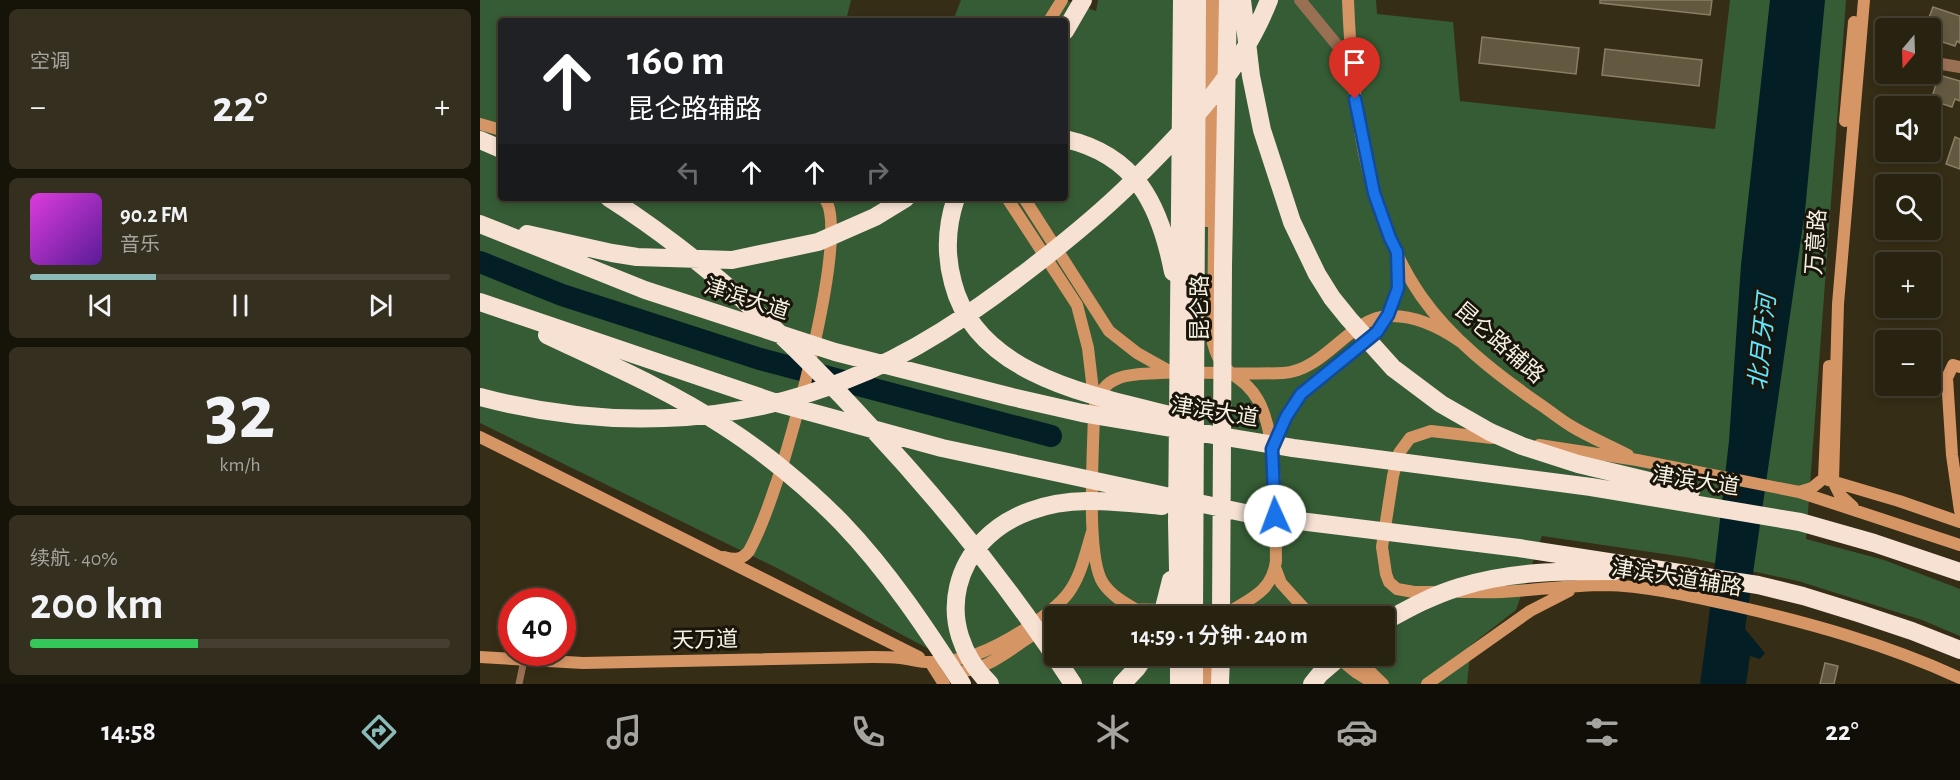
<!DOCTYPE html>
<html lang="zh">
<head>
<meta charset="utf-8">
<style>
	:root { --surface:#282210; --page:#342f1e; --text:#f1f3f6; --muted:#a5a49f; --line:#443f30; --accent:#8bbbb9 }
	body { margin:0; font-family:"Alegreya Sans","Noto Sans SC",sans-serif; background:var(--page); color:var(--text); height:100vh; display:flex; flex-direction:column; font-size:22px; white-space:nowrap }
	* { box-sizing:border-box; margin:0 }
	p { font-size:20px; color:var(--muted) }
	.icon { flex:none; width:33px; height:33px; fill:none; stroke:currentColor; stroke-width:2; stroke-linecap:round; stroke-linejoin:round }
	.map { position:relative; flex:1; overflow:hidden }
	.panel { display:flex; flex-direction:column; gap:9px; padding:9px; background:#161309; width:480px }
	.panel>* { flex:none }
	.banner { position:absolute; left:18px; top:18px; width:570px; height:183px; border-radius:6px; box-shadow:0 3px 9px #0003,0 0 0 2px var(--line); background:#202124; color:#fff; overflow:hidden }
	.needle { width:39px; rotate:199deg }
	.tools { position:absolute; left:1395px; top:18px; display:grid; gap:12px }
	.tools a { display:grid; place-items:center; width:66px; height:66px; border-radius:6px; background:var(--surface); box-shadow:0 3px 9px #0003,0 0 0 2px var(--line); font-size:30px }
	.speed { position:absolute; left:18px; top:588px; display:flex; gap:12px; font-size:30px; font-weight:700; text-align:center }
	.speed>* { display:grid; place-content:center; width:78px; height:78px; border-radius:50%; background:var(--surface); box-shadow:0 3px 9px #0003,0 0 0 2px var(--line); line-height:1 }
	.speed .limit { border:9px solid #d22; background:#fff; color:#111 }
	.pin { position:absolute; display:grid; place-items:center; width:51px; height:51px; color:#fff; margin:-62px -26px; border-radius:50% 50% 50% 0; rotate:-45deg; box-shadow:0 0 6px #0007 }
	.pin .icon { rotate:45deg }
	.me { position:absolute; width:66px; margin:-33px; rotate:358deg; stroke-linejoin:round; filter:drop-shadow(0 0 4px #0008) }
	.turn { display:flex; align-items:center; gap:21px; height:126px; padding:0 30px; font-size:27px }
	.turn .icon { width:78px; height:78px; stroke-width:2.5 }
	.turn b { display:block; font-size:42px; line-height:51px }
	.lanes { display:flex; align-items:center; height:57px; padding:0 30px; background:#0003; justify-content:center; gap:30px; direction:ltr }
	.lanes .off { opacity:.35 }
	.big { font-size:45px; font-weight:600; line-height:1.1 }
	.panel .tile { flex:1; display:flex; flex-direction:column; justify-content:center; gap:9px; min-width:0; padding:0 21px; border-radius:9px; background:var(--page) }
	.panel .dial { align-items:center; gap:0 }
	.dial b { font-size:78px; line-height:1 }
	.song { display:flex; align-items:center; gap:18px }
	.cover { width:72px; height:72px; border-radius:9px; background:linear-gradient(135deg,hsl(300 70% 55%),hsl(270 70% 35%)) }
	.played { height:6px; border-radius:3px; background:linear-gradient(90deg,var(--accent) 30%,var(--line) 30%) }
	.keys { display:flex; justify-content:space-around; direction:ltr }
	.heat { display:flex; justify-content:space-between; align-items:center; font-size:33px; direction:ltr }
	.charge { height:9px; border-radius:4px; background:linear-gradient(90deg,#34c759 40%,var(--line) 0) }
	.trip { position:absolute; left:564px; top:606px; width:351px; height:60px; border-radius:6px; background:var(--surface); box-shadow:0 3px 9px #0003,0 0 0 2px var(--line); font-weight:600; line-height:60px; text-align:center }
	.menu { display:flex; height:96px; justify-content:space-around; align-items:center; background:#100e06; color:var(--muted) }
	.menu .icon { width:42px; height:42px }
	.menu .current { color:var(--accent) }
	.menu b { font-size:27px; color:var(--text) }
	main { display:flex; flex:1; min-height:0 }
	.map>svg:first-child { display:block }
	.green { fill:#355c34; fill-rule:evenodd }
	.water { fill:#031f25 }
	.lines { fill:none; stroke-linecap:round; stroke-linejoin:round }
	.river { stroke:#031f25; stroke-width:22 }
	.building { fill:#635940; stroke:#897f64; stroke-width:1.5 }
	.lane { stroke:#997053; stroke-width:7 }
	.street { stroke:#997053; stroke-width:12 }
	.secondary { stroke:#d69565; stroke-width:12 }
	.highway { stroke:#f6e1d3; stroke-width:18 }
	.route-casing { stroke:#114b97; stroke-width:15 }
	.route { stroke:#1a73e8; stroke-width:10 }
	.labels { text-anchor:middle; stroke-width:6; stroke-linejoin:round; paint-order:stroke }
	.street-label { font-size:22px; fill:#f6f1e2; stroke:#19150b }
	.water-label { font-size:24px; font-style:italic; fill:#61e4fd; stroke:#19150b }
</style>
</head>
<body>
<main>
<section class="panel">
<div class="tile"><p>空调</p>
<div class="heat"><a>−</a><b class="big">22°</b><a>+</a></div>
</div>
<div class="tile">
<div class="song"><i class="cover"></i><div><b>90.2 FM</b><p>音乐</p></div></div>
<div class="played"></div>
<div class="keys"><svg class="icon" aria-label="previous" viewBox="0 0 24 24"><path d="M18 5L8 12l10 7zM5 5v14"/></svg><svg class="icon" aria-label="pause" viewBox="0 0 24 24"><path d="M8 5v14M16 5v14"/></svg><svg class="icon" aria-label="next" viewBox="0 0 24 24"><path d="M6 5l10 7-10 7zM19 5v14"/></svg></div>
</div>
<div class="tile dial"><b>32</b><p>km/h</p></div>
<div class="tile"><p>续航 · 40%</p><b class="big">200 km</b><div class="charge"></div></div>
</section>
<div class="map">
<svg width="1480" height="684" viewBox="0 0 1480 684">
	<rect width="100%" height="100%" fill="#352d15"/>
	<path class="green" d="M 0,0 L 371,0 L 366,21 L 21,21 L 21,198 L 585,198 L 585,21 L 473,21 L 481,0 L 585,0 L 616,11 L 618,0 L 896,0 L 897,14 L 973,22 L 980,101 L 1235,129 L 1250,0 L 1366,0 L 1326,539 L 1404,560 L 1480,589 L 1480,636 L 1442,620 L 1318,581 L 1211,558 L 1062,536 L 1036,610 L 991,645 L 987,684 L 498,684 L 490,671 L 297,568 L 0,423 ZM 574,616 L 904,616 L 904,656 L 574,656 Z"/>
	<path class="water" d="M 1290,0 L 1345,0 L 1325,211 L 1265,629 L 1285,653 L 1280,659 L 1270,656 L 1266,684 L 1220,684 L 1228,625 L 1249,441 L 1261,265 Z"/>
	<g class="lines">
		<path class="river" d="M 0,262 L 82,295 L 280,359 L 571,436"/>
	</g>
	<path class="building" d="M 1120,0 L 1232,0 L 1230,15 L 1120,3 Z
		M 1453,7 L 1480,16 L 1480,43 L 1477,41 L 1475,46 L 1450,38 L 1450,28 L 1445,28 Z
		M 1002,37 L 1099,48 L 1096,74 L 999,63 Z
		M 1125,49 L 1222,60 L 1219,86 L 1122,75 Z
		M 1459,75 L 1480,81 L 1480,101 L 1475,99 L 1472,107 L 1451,100 Z
		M 1475,137 L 1480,139 L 1480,169 L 1466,164 Z
		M 1345,663 L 1358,666 L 1354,684 L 1340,684 Z"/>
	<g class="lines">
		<path class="lane" d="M 39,684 L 44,660"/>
		<path class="street" d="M 820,0 L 871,62
			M 1450,62 L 1480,67"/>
		<path class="secondary" d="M 736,0 L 733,343 C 742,379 762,372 778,400 C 799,438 795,516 796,561 C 792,594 766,600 743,616
			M 868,0 C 872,100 883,211 941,296 C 971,339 1015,373 1058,403 C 1069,410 1079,419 1091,426 C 1109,437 1129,445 1148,455
			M 569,21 L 582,0
			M 1365,121 L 1374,22
			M 0,124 L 21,130
			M 527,198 L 597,305 L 608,348 L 614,399
			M 544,198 L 629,331 L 657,353 L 691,372
			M 726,221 L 727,0
			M 1480,367 L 1473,365 L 1467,378 L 1472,455 L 1480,511
			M 0,437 L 439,657
			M 1059,445 L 1157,460 L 1319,492 L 1480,545
			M 792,449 L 806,417 L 821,394 L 897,332 L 908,315 L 918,288 L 917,256
			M 1344,478 L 1349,366
			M 1348,480 L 1419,501 L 1480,522
			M 1319,492 L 1332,488 L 1344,478
			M 1373,507 L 1360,495 L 1353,481 L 1358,304 L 1384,0
			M 244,557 C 255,560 262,560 269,551 C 280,531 288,508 295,487 C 310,446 372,227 344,198
			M 795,567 L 801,583 L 831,616
			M 957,592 L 934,592 L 917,589 L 909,582 L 906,574 L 902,547 L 913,476 L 919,453 L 930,438 L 951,431 L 1012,438
			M 980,592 C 998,592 1017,593 1035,591 C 1065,589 1095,585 1125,585 C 1167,586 1210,596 1251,605 C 1330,623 1406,644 1480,678
			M 655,609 C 643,602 631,595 623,583 C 605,556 614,445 614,408 C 619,393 625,383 639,378 C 652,373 667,374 680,373 C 721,371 762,375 803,373 C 845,371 870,317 909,316 C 935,315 961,328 981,342
			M 709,611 L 751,611 L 791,616
			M 597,616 C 628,609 657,609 688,610
			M 728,656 L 729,684
			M 856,656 L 877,673 L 895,684
			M 874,656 L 903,684
			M 0,657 L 103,663 L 392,657 C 402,657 411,657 420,658 C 431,659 442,663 452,662 C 467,662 483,659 497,654 C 524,644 576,613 591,589 C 602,572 606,551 612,532
			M 450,662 L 464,684
			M 471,672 C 514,673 538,638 574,624
			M 947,684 L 1050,611 L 1089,591"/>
		<path class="highway" d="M 762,0 L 771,76 L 782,130 L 812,222 L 837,274 L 852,298 L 869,319 L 913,368 L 961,404 L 1010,432 L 1042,446 L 1098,464 L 1211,491
			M 585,31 L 603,0
			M 585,139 C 656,155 680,205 693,272
			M 0,140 L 21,149
			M 129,198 C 226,260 310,339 388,424 C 463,504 533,591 593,684
			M 476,198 C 466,227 465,254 473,283 C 498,381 627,398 710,420
			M 0,224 L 165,290 L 355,352 L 532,397 L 602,413 L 813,448 L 1111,487 L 1320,522 L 1394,543 L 1480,572
			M 47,234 L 132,253 L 157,257 L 252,260 L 338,242 L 395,217 L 426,198
			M 0,302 L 297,403 L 462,448 L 779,516 L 1039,548 L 1278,585 L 1323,596 L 1378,613 L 1432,631 L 1480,650
			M 67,335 C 126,363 187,389 242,425 C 283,451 328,488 362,523 C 408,571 446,628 482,684
			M 0,397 C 120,429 250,427 366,380 C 433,354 493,313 550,269 C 585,242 620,214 652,182 C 706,129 761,72 789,0
			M 682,616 L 691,580
			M 699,616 L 697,522 L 702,0
			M 714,616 L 717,0
			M 741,616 L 743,266 L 748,0
			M 904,622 C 929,608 953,595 980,587 C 1030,571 1084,571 1136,571
			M 699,656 L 699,684
			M 510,684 C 450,626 472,539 550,511 C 592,495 638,502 682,506
			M 642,684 L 657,668 L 665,656
			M 714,684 L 714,656
			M 740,684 L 741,656
			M 832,684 L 840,674 L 861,656"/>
	</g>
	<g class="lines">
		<defs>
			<path id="route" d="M 795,516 L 792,449 L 806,417 L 821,394 L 897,332 L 908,315 L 918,288 L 917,252 L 910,238 L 894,193 L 875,99"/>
		</defs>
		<use href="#route" class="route-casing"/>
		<use href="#route" class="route"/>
	</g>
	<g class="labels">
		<g class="street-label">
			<text transform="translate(1335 242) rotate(-86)" y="8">万意路</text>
			<text transform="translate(267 298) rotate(18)" y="8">津滨大道</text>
			<text transform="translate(719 308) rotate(-90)" y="8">昆仑路</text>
			<text transform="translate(1020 342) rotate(41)" y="8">昆仑路辅路</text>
			<text transform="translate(735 411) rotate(9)" y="8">津滨大道</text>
			<text transform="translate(1216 480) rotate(9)" y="8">津滨大道</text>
			<text transform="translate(1197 577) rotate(9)" y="8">津滨大道辅路</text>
			<text transform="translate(225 639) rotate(-1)" y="8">天万道</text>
		</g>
		<g class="water-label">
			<text transform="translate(1282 342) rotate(-84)" y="8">北月牙河</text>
		</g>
	</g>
</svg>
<div class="tools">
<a><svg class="needle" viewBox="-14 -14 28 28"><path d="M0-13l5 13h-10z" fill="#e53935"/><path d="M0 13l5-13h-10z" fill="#a5a49f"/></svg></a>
<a><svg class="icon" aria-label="sound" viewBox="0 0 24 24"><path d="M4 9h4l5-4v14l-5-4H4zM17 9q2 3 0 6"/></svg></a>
<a><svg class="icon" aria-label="search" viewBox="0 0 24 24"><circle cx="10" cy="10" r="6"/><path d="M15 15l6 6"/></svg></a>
<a>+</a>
<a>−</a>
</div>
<div class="speed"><div class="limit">40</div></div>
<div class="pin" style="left:875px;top:99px;background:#d93025"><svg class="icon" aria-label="arrive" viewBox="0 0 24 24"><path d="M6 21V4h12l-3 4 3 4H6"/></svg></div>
<svg class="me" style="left:795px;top:516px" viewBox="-20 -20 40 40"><circle r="19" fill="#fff"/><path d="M0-13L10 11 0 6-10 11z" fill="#1a73e8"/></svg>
<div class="trip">14:59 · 1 分钟 · 240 m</div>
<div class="banner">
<div class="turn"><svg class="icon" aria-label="ahead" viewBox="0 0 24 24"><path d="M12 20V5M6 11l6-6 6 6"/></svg><div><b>160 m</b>昆仑路辅路</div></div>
<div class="lanes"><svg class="icon off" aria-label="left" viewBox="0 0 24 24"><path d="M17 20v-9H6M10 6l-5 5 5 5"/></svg><svg class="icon" aria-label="ahead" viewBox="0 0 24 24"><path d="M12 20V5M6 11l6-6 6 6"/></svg><svg class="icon" aria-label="ahead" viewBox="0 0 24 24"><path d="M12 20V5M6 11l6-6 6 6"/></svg><svg class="icon off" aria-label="right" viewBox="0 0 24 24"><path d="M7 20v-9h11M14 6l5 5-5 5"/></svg></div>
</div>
</div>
</main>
<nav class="menu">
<b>14:58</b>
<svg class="icon current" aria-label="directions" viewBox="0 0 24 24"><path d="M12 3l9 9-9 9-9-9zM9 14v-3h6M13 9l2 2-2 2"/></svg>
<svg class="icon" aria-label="music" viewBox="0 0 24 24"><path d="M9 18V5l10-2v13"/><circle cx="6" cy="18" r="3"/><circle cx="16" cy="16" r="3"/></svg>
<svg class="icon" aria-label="phone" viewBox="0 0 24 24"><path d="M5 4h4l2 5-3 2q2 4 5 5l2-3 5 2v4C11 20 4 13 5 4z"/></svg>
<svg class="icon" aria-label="climate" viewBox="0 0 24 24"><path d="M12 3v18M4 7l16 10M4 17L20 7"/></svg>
<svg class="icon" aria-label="car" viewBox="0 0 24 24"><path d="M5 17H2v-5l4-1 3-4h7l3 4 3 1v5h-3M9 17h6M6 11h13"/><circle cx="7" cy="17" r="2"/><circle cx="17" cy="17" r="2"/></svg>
<svg class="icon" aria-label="filters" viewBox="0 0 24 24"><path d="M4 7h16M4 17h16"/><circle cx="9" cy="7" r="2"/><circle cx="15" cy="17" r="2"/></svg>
<b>22°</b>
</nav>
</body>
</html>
